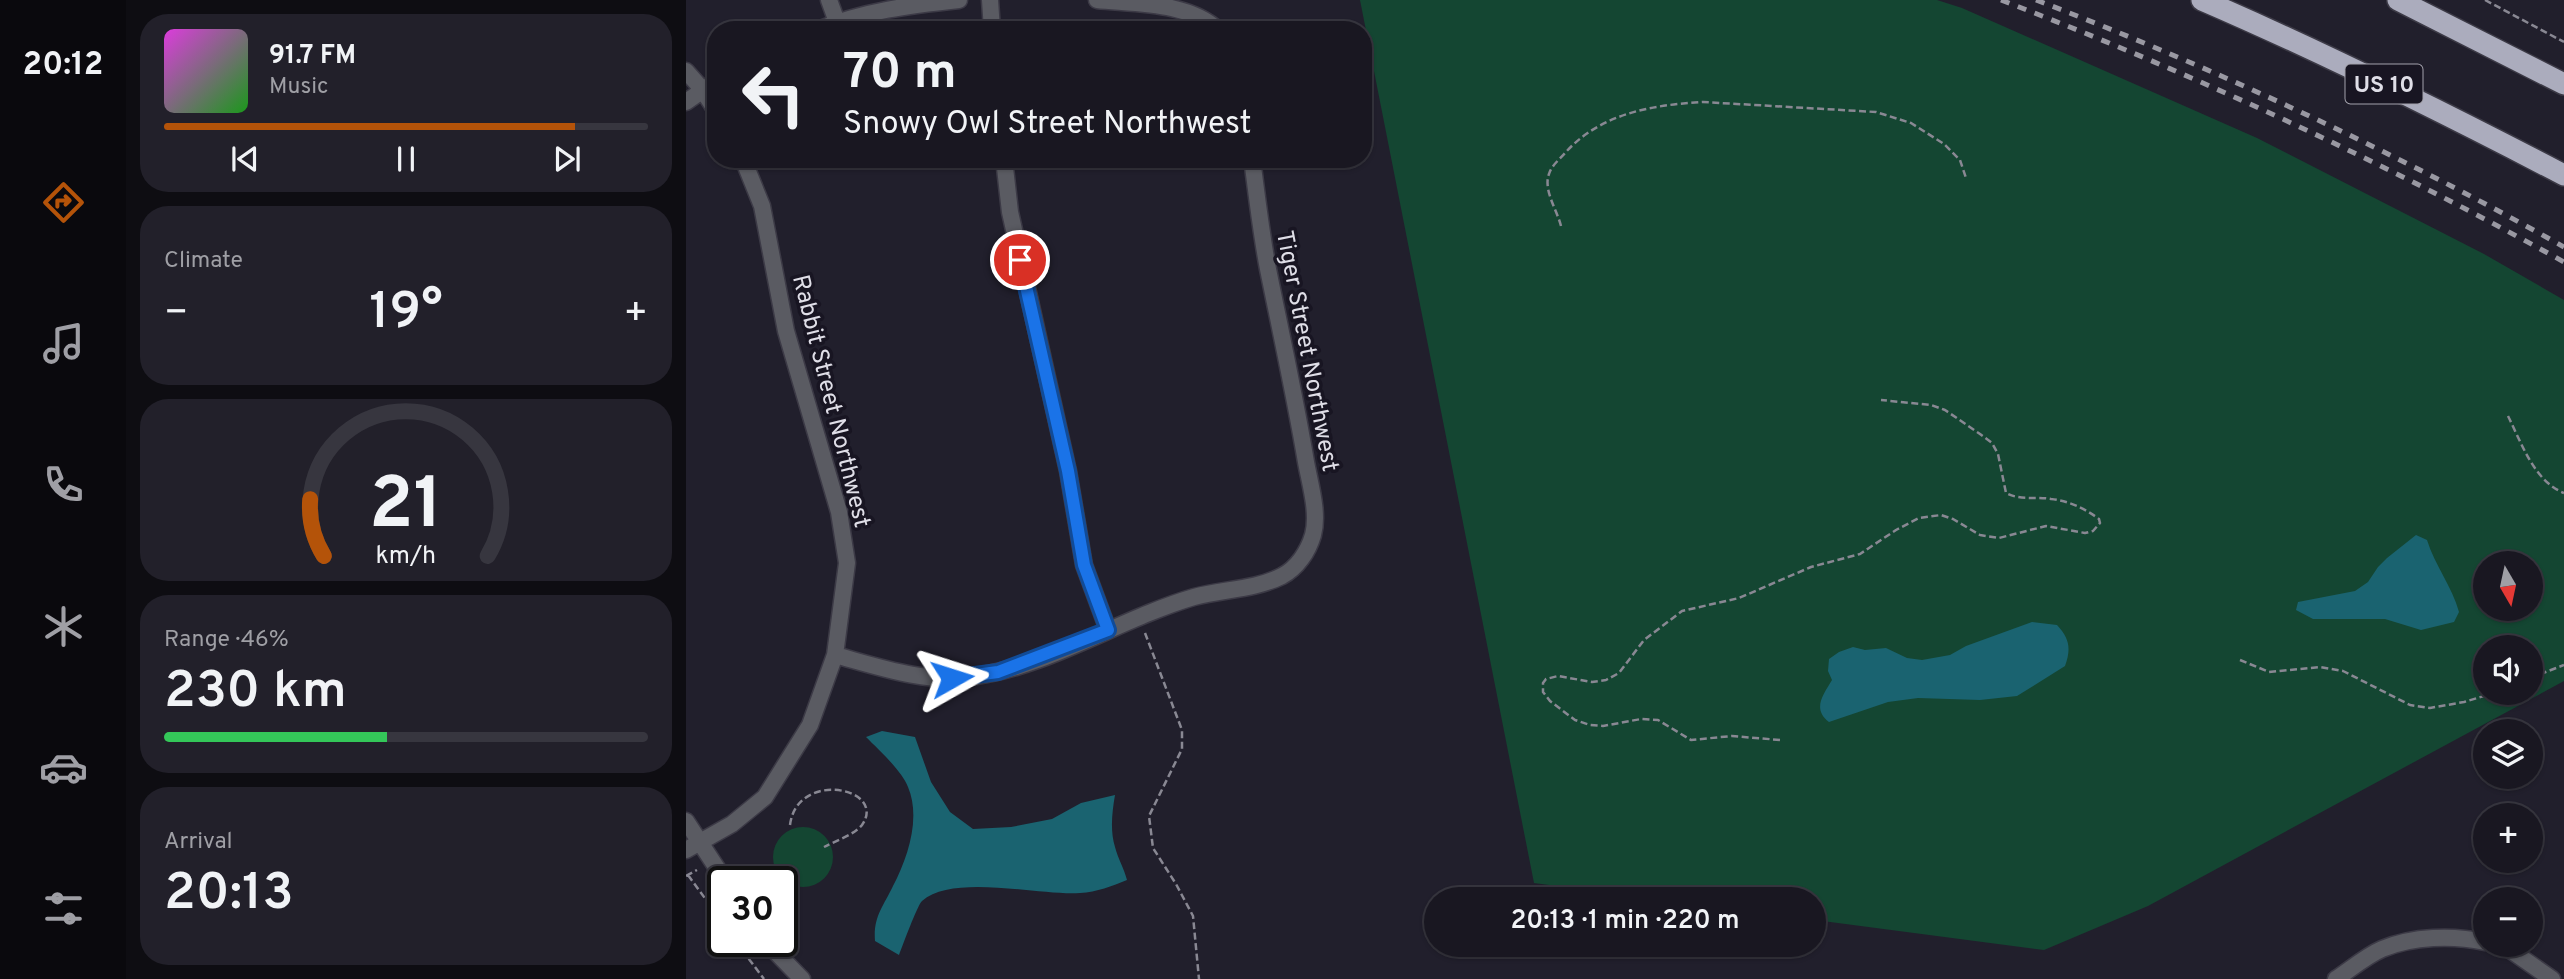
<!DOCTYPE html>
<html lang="en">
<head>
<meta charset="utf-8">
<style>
	:root { --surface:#191721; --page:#22202a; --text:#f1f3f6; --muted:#9f9fa5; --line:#37363f; --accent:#b45309 }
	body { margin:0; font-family:Overpass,sans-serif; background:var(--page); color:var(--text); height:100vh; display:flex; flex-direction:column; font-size:26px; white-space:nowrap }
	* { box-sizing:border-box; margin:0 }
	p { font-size:23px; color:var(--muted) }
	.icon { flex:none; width:38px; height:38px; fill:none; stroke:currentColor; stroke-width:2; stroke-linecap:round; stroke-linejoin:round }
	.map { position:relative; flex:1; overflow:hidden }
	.panel { display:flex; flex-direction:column; gap:14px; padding:14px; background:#0e0d12; width:560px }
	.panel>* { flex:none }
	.top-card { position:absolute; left:21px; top:21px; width:665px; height:147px; border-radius:28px; box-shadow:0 2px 5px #0004,0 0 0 2px var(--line); background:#191721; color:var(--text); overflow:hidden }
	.needle { width:46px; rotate:171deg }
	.fabs { position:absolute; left:1787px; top:551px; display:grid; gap:14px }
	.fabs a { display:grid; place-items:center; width:70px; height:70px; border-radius:50%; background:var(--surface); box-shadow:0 2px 5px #0004,0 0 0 2px var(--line); font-size:35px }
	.speed { position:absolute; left:21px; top:866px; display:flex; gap:14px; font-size:35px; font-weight:700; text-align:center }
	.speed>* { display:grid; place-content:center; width:91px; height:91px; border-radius:50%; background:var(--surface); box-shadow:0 2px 5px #0004,0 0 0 2px var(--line); line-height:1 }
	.speed .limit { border:4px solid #111; border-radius:10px; background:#fff; color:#111 }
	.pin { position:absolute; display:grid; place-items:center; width:60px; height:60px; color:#fff; margin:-30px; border:4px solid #fff; border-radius:50%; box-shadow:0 2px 7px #0007 }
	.me { position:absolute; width:77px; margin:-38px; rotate:84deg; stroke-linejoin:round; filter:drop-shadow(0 0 5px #0008) }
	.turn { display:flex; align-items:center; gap:24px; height:147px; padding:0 21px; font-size:32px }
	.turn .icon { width:91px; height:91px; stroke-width:2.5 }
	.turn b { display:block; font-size:49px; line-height:60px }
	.big { font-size:52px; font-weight:600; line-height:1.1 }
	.panel .tile { flex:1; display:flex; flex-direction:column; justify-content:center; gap:10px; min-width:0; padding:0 24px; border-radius:28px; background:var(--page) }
	.panel .dial { align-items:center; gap:0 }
	.dial svg { height:182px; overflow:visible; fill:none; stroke:var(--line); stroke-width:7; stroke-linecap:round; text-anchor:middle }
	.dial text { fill:var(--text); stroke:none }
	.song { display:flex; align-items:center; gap:21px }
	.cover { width:84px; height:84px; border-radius:10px; background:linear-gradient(135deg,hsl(300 70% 55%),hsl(120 70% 35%)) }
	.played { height:7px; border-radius:4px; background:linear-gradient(90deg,var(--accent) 85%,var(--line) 85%) }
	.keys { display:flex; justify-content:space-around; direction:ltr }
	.heat { display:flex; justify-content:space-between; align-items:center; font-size:38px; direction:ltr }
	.charge { height:10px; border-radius:5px; background:linear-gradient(90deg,#34c759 46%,var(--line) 0) }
	.trip { position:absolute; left:738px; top:887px; width:402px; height:70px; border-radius:35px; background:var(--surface); box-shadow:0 2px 5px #0004,0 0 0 2px var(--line); font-weight:600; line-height:70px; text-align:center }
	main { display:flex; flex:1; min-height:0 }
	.tab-bar { display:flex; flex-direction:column; width:126px; justify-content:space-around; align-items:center; background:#0a090d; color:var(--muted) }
	.tab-bar .icon { width:49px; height:49px }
	.tab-bar .on { color:var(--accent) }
	.tab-bar b { font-size:32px; color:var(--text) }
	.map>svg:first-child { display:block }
	.green { fill:#144632; fill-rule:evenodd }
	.water { fill:#1a6370 }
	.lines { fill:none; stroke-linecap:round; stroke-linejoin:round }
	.street-casing { stroke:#3c3a46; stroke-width:19 }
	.highway-casing { stroke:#3c3a46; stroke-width:24 }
	.path { stroke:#898893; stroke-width:2.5; stroke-dasharray:7 3.5; stroke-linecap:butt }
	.street { stroke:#5a5b62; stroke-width:16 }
	.highway { stroke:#abacbd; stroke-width:21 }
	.rail { stroke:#9998a2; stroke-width:5; stroke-dasharray:9 9; stroke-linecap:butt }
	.route-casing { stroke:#114b97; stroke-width:18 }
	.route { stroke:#1a73e8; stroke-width:12 }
	.labels { text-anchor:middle; stroke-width:7; stroke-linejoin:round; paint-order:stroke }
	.shield { fill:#181522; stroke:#a3a2ac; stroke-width:2 }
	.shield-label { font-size:23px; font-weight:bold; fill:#dfdee7 }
	.street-label { font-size:24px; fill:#dfdee7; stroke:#181522 }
</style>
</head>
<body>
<main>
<nav class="tab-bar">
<b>20:12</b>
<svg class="icon on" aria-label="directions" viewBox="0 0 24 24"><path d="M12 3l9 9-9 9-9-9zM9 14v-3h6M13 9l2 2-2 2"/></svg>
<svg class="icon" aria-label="music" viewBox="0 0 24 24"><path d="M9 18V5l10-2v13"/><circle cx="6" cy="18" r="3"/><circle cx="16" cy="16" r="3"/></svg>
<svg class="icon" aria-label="phone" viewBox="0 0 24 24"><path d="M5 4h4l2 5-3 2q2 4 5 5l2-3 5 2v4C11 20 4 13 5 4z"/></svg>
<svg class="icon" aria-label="climate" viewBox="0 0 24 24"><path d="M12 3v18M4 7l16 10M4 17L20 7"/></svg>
<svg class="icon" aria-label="car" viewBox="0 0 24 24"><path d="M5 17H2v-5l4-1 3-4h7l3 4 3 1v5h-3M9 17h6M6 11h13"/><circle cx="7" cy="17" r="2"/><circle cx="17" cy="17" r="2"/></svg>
<svg class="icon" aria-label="filters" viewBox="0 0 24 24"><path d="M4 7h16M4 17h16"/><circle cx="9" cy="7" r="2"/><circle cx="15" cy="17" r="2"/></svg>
</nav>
<section class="panel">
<div class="tile">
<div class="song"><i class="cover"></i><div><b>91.7 FM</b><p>Music</p></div></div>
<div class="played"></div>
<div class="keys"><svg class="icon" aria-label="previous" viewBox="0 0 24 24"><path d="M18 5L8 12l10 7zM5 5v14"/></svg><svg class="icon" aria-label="pause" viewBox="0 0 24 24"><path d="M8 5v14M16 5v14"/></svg><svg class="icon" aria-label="next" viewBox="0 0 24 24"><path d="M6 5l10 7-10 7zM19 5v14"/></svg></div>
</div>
<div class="tile"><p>Climate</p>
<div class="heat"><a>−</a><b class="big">19°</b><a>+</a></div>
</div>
<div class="tile dial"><svg viewBox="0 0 100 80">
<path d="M14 69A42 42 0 1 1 86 69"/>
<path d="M14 69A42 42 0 0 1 8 44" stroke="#b45309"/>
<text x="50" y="56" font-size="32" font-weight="700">21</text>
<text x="50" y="72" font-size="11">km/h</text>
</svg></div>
<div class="tile"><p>Range · 46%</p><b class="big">230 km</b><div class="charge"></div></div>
<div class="tile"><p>Arrival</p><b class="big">20:13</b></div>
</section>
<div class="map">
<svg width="1878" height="979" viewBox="0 0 1878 979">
	<rect width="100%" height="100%" fill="#211f2c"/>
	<path class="green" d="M 674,0 L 1251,0 L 1276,8 L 1571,138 L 1798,254 L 1878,300 L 1878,681 L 1462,906 L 1358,950 L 1129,920 L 1129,900 L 974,900 L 848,883 ZM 1799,564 L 1844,564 L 1844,609 L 1799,609 ZM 1799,648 L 1844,648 L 1844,693 L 1799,693 Z
		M87 857a30 30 0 1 1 60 0a30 30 0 1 1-60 0Z"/>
	<path class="water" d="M 1730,535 L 1741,540 C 1749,566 1766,586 1773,612 L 1768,622 L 1735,630 L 1699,619 L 1627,619 L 1610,610 L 1612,602 L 1669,591 L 1682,582 L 1692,567 L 1701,558 Z
		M 1346,622 L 1371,625 C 1384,639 1385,649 1379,666 L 1331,696 L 1294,700 L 1232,698 L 1202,702 L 1143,722 C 1126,709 1137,695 1146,680 L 1142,671 L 1143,659 L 1153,652 L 1167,647 L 1179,650 L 1200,648 L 1221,658 L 1236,660 L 1264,655 L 1280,646 Z
		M 196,731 L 229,737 L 245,782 L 264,812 L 287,829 L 325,827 L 366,819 L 395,803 L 429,795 C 426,812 424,831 429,847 C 432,859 438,868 441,880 C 426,886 411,892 394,893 C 355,896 267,873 236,901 C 231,906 217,945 213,955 L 189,941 C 187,917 197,907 207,886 C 222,857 235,818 222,787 C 216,771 193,750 180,737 Z"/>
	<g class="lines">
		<defs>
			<path id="street" d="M 143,0 L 151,22
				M 304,0 L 306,30
				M 411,0 C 450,4 502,2 532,30
				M 132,30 C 176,11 226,5 273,0
				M 0,71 L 16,89 L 30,111
				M 0,102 L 30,81
				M 318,159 L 324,212 L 382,471 L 398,565 L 422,630
				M 149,655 C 193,667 239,683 284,677 C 363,667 433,619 508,597 C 537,589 568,590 596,576 C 611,568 622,552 627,535 C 633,513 624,484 620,462 C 609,397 595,333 582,269 C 575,233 571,196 566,159
				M 0,821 L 40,882
				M 0,850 L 46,824 L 79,797 L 124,725 L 149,655 L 161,563 L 153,512 L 100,331 L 76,206 L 57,159
				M 80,942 L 116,979
				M 1813,945 L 1820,947 L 1866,979
				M 1650,979 C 1665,969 1680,956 1696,949 C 1727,936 1767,935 1799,942"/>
			<path id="highway" d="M 1516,0 C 1639,53 1759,113 1878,175
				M 1712,0 L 1878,84"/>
		</defs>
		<use href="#street" class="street-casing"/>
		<use href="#highway" class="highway-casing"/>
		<path class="path" d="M 1799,0 L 1878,42
			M 875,226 C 871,210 857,190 863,174 C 865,166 874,159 879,153 C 915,113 966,105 1017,102 L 1190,112 L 1225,123 L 1258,144 L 1274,160 L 1280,178
			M 1822,416 C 1836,444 1848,481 1878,493
			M 459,633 L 496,730 L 496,749 L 463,816 L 467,848 L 490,884 L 507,916 L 513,979
			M 1554,660 L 1583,672 L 1634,667 L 1657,671 L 1724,705 L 1744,708 L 1778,702 L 1808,693
			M 1844,678 L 1878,665
			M 1094,740 L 1046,736 L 1005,740 L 972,720 L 955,719 L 917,726 L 904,725 L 889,720 L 864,701 L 857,692 L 857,683 L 860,679 L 872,676 L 906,682 L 920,680 L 933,673 L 958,640 L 996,611 L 1053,598 L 1125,567 L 1174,554 L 1210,530 L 1233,518 L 1255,515 L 1267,519 L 1294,535 L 1313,538 L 1360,526 L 1399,533 L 1407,531 L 1414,523 L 1413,519 C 1398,508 1383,501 1365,499 C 1349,496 1335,501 1320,493 L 1312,454 L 1306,443 L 1294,434 L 1259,410 L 1245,405 L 1195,400
			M 104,825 C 111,769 202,788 176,825 C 168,835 149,841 138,847
			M 2,875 L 37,923
			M 0,876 L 11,870
			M 50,942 L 78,979"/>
		<use href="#street" class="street"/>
		<use href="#highway" class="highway"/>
		<path class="rail" d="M 1315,0 C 1508,74 1696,161 1878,262
			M 1350,0 C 1531,69 1709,152 1878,247"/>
	</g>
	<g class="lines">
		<defs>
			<path id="route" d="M 266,678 L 312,672 L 422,630 L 398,565 L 382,471 L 334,260"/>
		</defs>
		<use href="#route" class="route-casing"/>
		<use href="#route" class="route"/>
	</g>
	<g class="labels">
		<rect class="shield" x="1659.5" y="64.5" width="77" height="39" rx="5"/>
		<g class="shield-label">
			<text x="1698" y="92">US 10</text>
		</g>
		<g class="street-label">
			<text transform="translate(622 351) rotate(79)" y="8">Tiger Street Northwest</text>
			<text transform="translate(146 401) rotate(76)" y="8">Rabbit Street Northwest</text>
		</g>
	</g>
</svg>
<div class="fabs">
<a><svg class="needle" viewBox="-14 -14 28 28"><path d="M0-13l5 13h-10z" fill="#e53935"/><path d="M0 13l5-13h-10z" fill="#9f9fa5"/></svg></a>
<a><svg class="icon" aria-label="sound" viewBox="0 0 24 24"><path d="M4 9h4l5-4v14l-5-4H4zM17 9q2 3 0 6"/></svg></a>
<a><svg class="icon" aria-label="layers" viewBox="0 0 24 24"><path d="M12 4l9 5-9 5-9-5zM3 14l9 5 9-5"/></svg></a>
<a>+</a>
<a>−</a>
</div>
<div class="speed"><div class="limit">30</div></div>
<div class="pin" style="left:334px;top:260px;background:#d93025"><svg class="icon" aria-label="arrive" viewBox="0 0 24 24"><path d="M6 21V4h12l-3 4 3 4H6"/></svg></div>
<svg class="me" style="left:266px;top:678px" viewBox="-20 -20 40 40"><path d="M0-17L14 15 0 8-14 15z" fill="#1a73e8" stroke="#fff" stroke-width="4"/></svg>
<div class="trip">20:13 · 1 min · 220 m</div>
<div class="top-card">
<div class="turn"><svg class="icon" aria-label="left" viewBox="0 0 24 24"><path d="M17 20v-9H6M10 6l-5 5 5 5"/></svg><div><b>70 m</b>Snowy Owl Street Northwest</div></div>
</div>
</div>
</main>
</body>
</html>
